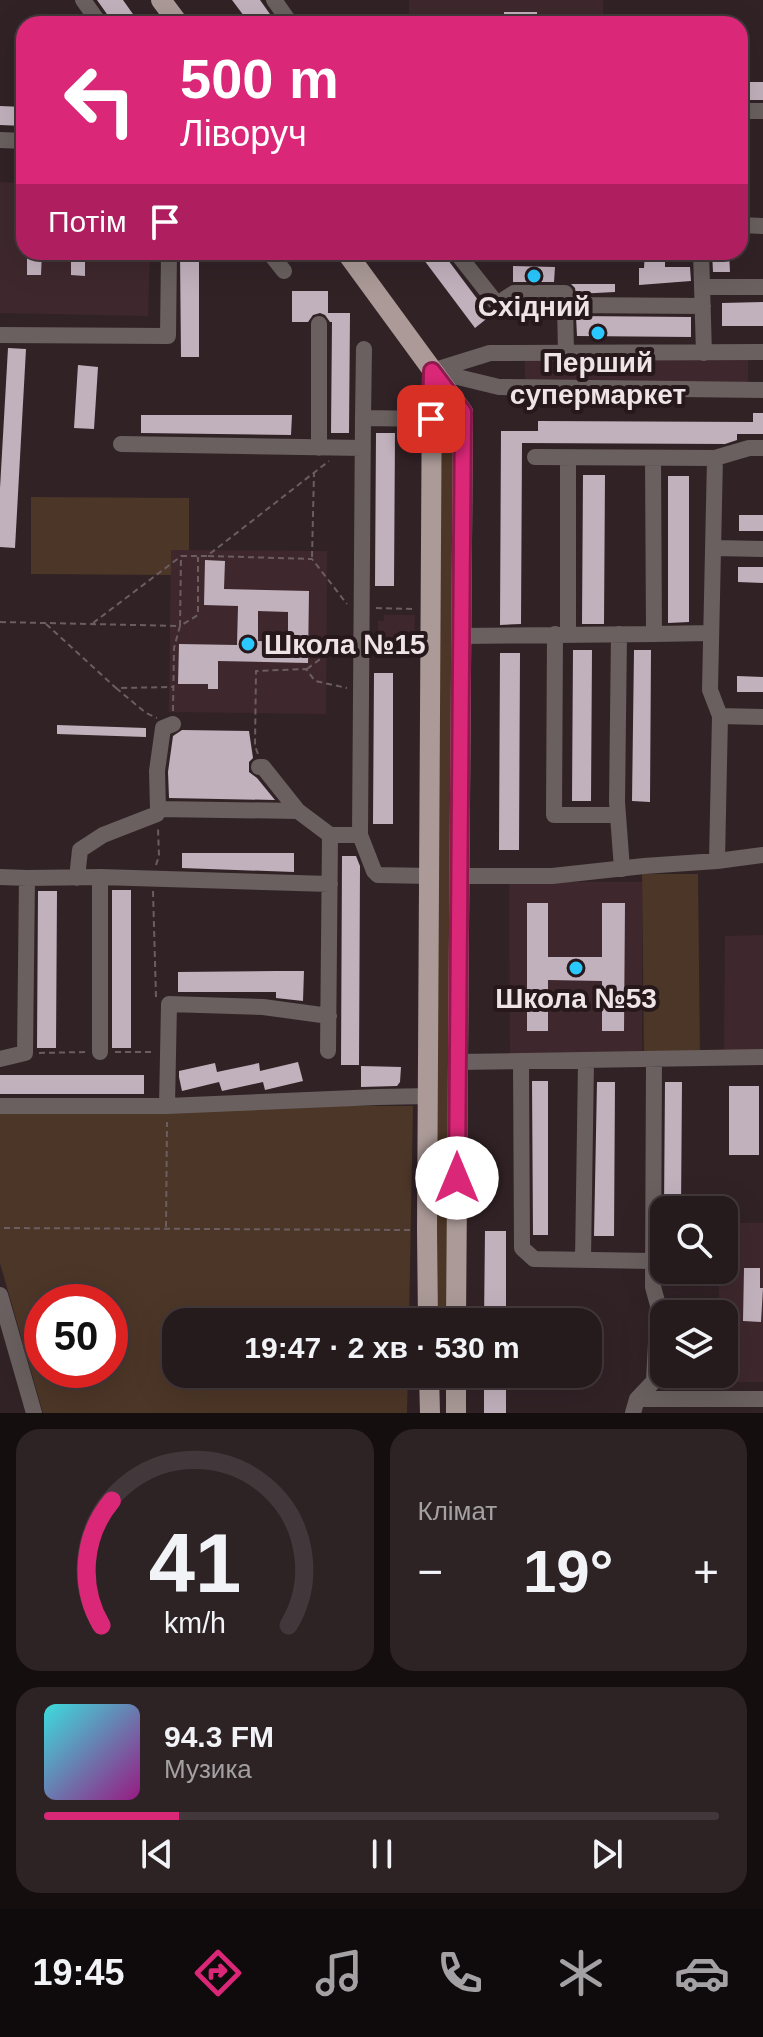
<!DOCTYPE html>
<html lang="uk">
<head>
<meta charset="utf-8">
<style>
	:root { --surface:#251a1c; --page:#2d2325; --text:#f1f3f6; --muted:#a3a1a3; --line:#42383b; --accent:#db2777 }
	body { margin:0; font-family:Arial,sans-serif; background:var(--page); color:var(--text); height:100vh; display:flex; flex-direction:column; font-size:30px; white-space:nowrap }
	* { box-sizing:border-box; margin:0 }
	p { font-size:26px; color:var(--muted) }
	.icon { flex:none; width:44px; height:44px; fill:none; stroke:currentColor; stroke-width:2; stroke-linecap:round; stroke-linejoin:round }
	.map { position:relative; height:1413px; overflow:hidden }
	.side { display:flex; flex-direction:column; gap:16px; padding:16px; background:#140e0f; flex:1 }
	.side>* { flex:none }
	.hud { position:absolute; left:16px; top:16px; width:732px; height:244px; border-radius:24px; box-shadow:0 8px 32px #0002,0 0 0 2px var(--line); background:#db2777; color:#fff; overflow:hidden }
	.buttons { position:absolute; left:650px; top:1196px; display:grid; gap:16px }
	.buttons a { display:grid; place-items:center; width:88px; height:88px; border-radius:16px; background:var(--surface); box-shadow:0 8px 32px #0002,0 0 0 2px var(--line); font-size:40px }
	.speed { position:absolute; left:24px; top:1284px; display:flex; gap:16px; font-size:40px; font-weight:700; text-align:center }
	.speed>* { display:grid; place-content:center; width:104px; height:104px; border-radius:50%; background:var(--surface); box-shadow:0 8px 32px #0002,0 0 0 2px var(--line); line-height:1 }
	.speed .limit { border:12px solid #d22; background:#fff; color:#111 }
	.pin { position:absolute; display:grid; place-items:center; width:68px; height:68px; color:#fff; margin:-34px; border-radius:16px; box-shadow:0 4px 12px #0006 }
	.me { position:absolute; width:88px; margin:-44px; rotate:0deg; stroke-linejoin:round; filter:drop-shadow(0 0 6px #0008) }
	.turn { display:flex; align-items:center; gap:28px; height:168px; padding:0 32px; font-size:36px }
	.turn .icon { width:104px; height:104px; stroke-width:2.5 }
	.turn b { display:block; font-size:56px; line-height:68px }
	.then { display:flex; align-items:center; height:76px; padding:0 32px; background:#0003; gap:16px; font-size:30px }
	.big { font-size:60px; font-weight:800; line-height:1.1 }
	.side .widget { flex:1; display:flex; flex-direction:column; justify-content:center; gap:12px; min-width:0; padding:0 28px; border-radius:24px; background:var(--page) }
	.side .dial { align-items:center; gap:0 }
	.dial svg { height:208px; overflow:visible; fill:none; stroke:var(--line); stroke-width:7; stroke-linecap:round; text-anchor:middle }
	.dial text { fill:var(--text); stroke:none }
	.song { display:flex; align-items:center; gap:24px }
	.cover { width:96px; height:96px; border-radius:12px; background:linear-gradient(135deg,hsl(180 70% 55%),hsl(310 70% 35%)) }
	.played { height:8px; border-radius:4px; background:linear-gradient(90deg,var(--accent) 20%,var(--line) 20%) }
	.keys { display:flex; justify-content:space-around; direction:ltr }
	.heat { display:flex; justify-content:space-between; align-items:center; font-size:44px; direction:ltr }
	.side .tiles { flex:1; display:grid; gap:16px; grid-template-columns:1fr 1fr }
	.widget:last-child { grid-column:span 2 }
	.trip { position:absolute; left:162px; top:1308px; width:440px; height:80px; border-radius:24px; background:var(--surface); box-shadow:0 8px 32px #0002,0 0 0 2px var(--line); font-weight:800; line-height:80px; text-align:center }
	.tab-bar { display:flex; height:128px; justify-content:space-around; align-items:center; background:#0f0a0b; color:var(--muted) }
	.tab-bar .icon { width:56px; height:56px }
	.tab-bar .active { color:var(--accent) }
	.tab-bar b { font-size:36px; color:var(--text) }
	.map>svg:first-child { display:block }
	.built { fill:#3e282d }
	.green { fill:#4c3627; fill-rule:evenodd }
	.building { fill:#c1b1bd; fill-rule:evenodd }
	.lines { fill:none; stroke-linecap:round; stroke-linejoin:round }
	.path { stroke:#6b5d61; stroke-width:2; stroke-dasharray:6 4; stroke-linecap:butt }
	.minor { stroke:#69605f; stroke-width:16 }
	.major { stroke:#ab9a97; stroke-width:20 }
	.route-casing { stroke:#8e194d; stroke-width:20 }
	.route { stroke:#db2777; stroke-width:14 }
	.poi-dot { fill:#29c8ff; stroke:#27181c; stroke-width:3 }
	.labels { text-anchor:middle; stroke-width:8; stroke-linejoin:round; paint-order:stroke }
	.poi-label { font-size:28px; font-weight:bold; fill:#eee3e6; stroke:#27181c }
</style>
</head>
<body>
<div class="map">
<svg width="763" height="1413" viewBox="0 0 763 1413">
	<rect width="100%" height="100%" fill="#312226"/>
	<path class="built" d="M 409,0 L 603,0 L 603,24 L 409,24 Z
		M 0,182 L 24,183 L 24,252 L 150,252 L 148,316 L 0,313 Z
		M 525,357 L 748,358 L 748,384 L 525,384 Z
		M 171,550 L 327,551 L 326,714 L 169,712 Z
		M 384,615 L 415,615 L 414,648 L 384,648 L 384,638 L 378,637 L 378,621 L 384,621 Z
		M 509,882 L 642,882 L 642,1053 L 510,1054 Z
		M 763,935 L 763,1062 L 724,1059 L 725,936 Z
		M 724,1223 L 763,1223 L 763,1382 L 719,1382 L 719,1374 L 724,1374 L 724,1314 L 719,1314 L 719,1270 L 724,1270 Z"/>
	<path class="green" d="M 446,424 L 454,429 L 451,1322 L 434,1322 L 441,426 Z
		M 31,497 L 189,498 L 189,550 L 171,550 L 171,575 L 31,574 Z
		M 642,874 L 698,874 L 700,1057 L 644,1058 Z
		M 0,1106 L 413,1106 L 409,1322 L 176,1322 L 176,1374 L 408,1374 L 407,1413 L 43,1413 L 0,1263 ZM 42,1302 L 110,1302 L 110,1370 L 42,1370 Z"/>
	<path class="building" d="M 97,0 L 123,0 L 140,24 L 114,24 Z
		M 232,0 L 260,0 L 277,24 L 250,24 Z
		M 504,12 L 537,12 L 537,24 L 504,24 Z
		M 740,82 L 763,82 L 763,100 L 740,100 Z
		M 0,106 L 24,107 L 24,126 L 0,125 Z
		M 27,252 L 42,252 L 41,275 L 27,275 Z
		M 71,252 L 85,252 L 85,276 L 71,275 Z
		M 180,252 L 199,252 L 199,357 L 181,357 Z
		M 418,252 L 442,252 L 490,316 L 475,328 Z
		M 645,252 L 665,252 L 665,267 L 690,267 L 691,281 L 639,285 L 639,268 L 644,268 Z
		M 712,252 L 729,252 L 730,272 L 713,272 Z
		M 513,266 L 555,267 L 554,282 L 513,282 Z
		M 571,284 L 615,284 L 615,292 L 576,294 L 575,288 Z
		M 292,291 L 328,291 L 328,313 L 350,313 L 349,433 L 331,433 L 332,322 L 330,322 L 325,315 L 320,313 L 313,315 L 308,322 L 292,322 Z
		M 763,302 L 763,326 L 722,326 L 722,303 Z
		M 576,316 L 691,317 L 691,337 L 577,336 Z
		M 8,348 L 26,349 L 15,548 L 0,547 L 0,488 Z
		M 78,365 L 98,367 L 94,429 L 74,428 Z
		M 753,413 L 763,413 L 763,434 L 737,434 L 737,440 L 725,444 L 522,443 L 521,624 L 500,625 L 501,431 L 538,431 L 538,421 L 753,422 Z
		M 141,415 L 292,415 L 291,435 L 141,433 Z
		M 376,433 L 395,433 L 394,586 L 375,586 Z
		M 583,475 L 605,475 L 604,624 L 582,624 Z
		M 668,476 L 689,476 L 689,622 L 668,623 Z
		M 739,515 L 763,515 L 763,531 L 739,531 Z
		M 205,560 L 225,561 L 224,589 L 309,591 L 308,663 L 218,661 L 218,689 L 208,689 L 208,684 L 178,684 L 179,644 L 237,645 L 238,606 L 204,605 ZM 258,611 L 288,612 L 288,642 L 258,641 Z
		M 738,567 L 763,567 L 763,583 L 738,582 Z
		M 573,650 L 592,650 L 591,801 L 572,801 Z
		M 634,650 L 651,650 L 650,802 L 632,801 Z
		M 500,653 L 520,653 L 519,850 L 499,850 Z
		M 374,673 L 393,673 L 393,824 L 373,824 Z
		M 737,676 L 763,677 L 763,692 L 737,692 Z
		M 57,725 L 146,728 L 146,737 L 57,734 Z
		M 182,730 L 249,731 L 253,758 L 249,762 L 249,772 L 257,778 L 275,800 L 169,798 L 168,772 L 173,736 Z
		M 182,853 L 294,853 L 294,872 L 182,868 Z
		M 342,856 L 356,856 L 360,866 L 359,1065 L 341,1065 Z
		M 112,890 L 131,890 L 131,1048 L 112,1048 Z
		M 38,891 L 57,891 L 56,1048 L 37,1048 Z
		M 527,903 L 548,903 L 548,957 L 602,957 L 602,903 L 625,903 L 624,1031 L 602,1031 L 602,981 L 548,980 L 548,1031 L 527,1031 Z
		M 277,971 L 304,971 L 303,1001 L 276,998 L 276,992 L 178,992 L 178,972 Z
		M 298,1062 L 303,1081 L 265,1090 L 263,1082 L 222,1091 L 219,1082 L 182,1091 L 179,1077 L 179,1071 L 215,1063 L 217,1072 L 259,1063 L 260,1071 Z
		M 361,1066 L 401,1067 L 400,1082 L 397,1086 L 361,1087 Z
		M 0,1075 L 144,1075 L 144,1094 L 0,1094 Z
		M 532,1081 L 548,1081 L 548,1235 L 533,1235 Z
		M 597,1082 L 615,1082 L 614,1236 L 594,1236 Z
		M 665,1082 L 682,1082 L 681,1210 L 664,1210 Z
		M 729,1086 L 759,1086 L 759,1155 L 729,1155 Z
		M 485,1231 L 506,1231 L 506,1322 L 484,1322 Z
		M 744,1268 L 760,1268 L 760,1288 L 763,1288 L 761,1322 L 743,1321 Z
		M 484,1374 L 506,1374 L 506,1413 L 484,1413 Z"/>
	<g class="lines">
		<path class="path" d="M 208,556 L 312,559 L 347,604
			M 312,557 L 314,473
			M 376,608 L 413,609
			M 0,622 L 180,626 L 181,556 L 207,556 L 329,461
			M 93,623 L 180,557
			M 46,624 L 116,688 L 174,687
			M 307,669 L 347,639
			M 116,688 L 146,713 L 157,718
			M 173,711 L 174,648 L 180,626 L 198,615 L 198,557
			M 258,754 L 255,746 L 256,671 L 306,669 L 315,681 L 347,688
			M 156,865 L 159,856 L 158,828
			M 153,891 L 156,997
			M 115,1052 L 153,1052
			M 39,1053 L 85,1052
			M 166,1227 L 167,1122
			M 4,1228 L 411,1230"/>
		<path class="minor" d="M 83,0 L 100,24
			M 274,0 L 291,24
			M 741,111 L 763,111
			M 0,140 L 24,141
			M 740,225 L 763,226
			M 269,252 L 284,271
			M 456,252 L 497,304 L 514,293 L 565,293 L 565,305
			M 701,252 L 704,353
			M 702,287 L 763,287
			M 319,324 L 319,448
			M 0,335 L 168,336 L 169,252
			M 364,349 L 363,418 L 431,419
			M 566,353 L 565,305 L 703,306
			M 432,371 L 490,353 L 763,352
			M 433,371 L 499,387 L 763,390
			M 121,444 L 363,448
			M 535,457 L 715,458
			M 714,548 L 763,549
			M 555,634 L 554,815 L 618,815
			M 568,634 L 568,458
			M 619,634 L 617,802 L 622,869
			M 654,634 L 711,633
			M 461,636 L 654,634 L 653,458
			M 720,716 L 763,717
			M 173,724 L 163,728 L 157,771 L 158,809 L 298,811 L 330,835
			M 259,767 L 263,767 L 298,811
			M 360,835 L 374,871 L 378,875 L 430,876
			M 717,861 L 763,855
			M 459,876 L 552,876 L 644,866 L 717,861 L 720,716 L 710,690 L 715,458 L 749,448 L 763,448
			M 0,877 L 27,878
			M 100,877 L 330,884
			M 77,878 L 80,850 L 103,835 L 157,814
			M 328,1051 L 330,835 L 360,835 L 363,418
			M 0,1059 L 25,1053 L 27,878 L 100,877 L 100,1052
			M 458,1062 L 763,1057
			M 521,1062 L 522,1248 L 534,1259 L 653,1261
			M 0,1106 L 167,1106 L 378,1097 L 429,1096
			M 167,1106 L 169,1004 L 263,1007 L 329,1016
			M 583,1260 L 586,1061
			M 0,1295 L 34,1413
			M 637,1399 L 763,1399
			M 633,1413 L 637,1399 L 654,1381 L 658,1305 L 653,1287 L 654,1060"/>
		<path class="major" d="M 161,0 L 179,24
			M 346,252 L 463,412 L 456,1322
			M 428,1322 L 427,1230 L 432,371
			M 429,1374 L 430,1413
			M 456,1413 L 456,1374"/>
	</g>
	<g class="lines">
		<defs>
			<path id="route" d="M 431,419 L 432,371 L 463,412 L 457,1178"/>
		</defs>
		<use href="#route" class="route-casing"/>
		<use href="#route" class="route"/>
	</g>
	<g class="poi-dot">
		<circle cx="534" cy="276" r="8"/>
		<circle cx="598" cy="333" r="8"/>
		<circle cx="248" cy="644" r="8"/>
		<circle cx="576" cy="968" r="8"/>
	</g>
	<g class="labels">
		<g class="poi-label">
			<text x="534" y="316">Східний</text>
			<text x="598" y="372">Перший<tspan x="598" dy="32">супермаркет</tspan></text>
			<text x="264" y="654" text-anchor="start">Школа №15</text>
			<text x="576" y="1008">Школа №53</text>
		</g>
	</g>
</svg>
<div class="buttons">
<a><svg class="icon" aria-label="search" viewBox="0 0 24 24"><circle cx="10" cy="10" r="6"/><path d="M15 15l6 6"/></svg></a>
<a><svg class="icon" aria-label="layers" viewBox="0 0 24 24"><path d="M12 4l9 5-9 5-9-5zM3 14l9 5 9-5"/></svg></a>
</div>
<div class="speed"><div class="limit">50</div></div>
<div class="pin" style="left:431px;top:419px;background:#d93025"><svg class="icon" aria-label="arrive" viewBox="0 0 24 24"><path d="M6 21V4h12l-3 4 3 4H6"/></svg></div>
<svg class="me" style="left:457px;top:1178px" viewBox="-20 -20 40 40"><circle r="19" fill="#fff"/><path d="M0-13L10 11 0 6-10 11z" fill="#db2777"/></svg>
<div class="trip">19:47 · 2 хв · 530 m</div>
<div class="hud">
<div class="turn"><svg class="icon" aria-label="left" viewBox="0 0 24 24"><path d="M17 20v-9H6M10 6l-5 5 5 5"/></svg><div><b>500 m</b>Ліворуч</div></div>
<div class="then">Потім<svg class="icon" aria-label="arrive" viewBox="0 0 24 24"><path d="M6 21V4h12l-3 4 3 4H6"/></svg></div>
</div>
</div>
<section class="side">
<div class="tiles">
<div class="widget dial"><svg viewBox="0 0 100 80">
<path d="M14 69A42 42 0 1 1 86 69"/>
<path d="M14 69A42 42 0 0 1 18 21" stroke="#db2777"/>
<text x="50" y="56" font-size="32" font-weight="700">41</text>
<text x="50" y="72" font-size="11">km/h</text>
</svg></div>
<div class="widget"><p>Клімат</p>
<div class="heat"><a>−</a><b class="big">19°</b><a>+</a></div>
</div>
<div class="widget">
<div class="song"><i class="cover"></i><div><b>94.3 FM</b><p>Музика</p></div></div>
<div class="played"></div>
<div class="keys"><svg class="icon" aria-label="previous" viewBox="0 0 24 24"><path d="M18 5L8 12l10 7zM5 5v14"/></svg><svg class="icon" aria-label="pause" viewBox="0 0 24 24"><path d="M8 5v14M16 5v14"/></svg><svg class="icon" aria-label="next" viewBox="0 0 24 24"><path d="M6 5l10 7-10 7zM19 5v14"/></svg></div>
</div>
</div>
</section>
<nav class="tab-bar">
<b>19:45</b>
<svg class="icon active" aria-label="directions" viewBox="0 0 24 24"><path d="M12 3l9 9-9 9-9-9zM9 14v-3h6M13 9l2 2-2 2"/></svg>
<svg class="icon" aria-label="music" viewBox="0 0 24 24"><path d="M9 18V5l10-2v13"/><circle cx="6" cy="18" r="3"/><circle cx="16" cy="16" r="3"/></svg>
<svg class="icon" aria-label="phone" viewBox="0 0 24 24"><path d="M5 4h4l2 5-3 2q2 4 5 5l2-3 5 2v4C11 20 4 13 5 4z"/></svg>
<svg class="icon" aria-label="climate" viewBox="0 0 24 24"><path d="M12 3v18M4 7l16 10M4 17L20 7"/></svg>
<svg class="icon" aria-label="car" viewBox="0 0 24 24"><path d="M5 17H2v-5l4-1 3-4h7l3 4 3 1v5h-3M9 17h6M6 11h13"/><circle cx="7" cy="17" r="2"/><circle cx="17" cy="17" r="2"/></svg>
</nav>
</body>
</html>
